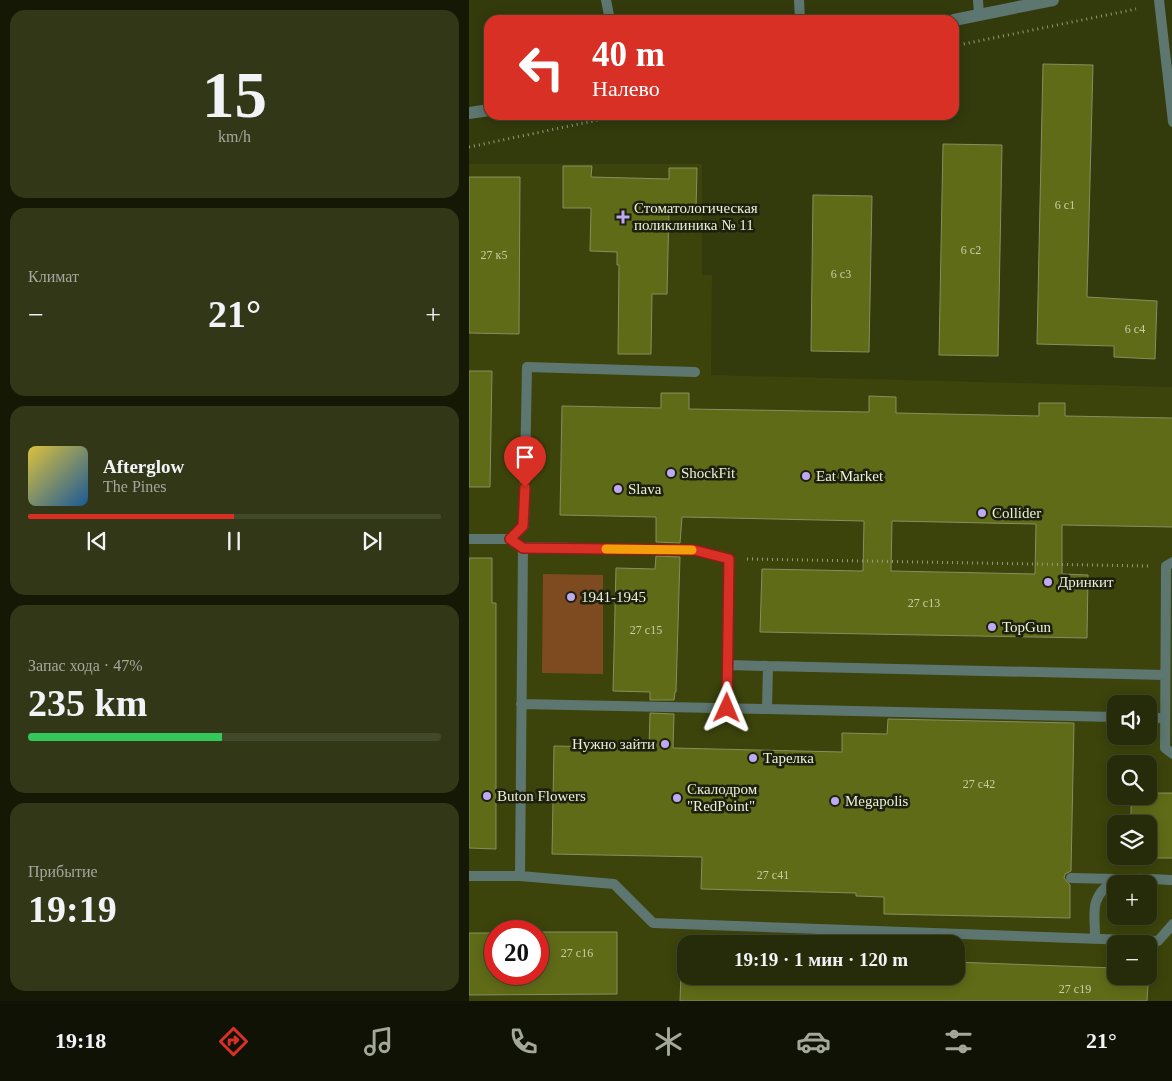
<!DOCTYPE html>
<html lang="ru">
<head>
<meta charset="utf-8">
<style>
	:root { --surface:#262c09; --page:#323817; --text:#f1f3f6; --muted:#a4a79c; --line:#42482a; --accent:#d93025 }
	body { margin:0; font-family:Georgia,serif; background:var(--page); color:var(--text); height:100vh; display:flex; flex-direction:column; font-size:19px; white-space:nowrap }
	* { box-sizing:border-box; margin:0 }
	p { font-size:16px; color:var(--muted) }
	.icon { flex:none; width:28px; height:28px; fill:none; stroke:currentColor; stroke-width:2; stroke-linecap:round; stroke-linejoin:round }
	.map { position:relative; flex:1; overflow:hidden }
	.panel { display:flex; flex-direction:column; gap:10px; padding:10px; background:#151805; width:469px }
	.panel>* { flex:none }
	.hud { position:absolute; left:15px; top:15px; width:475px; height:105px; border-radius:15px; box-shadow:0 2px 12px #0003,0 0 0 1px var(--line); background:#d93025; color:#fff; overflow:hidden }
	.fabs { position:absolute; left:638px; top:695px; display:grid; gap:10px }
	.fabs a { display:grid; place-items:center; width:50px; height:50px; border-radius:10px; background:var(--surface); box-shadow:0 2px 12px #0003,0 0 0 1px var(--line); font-size:25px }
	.speed { position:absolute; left:15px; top:920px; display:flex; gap:10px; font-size:25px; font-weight:700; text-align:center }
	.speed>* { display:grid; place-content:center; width:65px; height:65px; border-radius:50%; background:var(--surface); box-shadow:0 2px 12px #0003,0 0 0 1px var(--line); line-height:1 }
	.speed .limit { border:8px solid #d22; background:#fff; color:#111 }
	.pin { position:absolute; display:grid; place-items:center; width:42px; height:42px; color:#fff; margin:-51px -21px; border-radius:50% 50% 50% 0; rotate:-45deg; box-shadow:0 0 5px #0007 }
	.pin .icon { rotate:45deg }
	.me { position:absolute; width:55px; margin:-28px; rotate:1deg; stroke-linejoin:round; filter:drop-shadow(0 0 4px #0008) }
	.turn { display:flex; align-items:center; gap:18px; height:105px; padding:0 25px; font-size:22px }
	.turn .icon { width:65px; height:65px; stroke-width:2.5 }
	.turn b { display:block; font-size:35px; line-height:42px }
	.big { font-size:38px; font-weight:700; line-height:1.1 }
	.panel .tile { flex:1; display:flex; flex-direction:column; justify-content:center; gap:8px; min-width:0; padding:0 18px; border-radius:15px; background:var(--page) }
	.panel .dial { align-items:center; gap:0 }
	.dial b { font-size:65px; line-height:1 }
	.song { display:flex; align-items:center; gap:15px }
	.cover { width:60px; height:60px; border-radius:8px; background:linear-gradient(135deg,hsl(50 70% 55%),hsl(210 70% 35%)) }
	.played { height:5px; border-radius:2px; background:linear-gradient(90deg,var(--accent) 50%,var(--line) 50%) }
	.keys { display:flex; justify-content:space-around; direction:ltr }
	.heat { display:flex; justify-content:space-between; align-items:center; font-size:28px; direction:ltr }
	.charge { height:8px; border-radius:4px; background:linear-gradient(90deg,#34c759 47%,var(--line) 0) }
	.trip { position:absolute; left:208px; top:935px; width:288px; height:50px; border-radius:15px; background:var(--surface); box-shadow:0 2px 12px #0003,0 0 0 1px var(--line); font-weight:700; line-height:50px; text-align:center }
	.tab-bar { display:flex; height:80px; justify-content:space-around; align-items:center; background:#0f1204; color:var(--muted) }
	.tab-bar .icon { width:35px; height:35px }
	.tab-bar .active { color:var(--accent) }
	.tab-bar b { font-size:22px; color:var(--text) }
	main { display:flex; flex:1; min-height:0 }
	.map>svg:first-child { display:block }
	.built { fill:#3c440b; fill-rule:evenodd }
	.green { fill:#7e4b20 }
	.building { fill:#606b18; stroke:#868f60; fill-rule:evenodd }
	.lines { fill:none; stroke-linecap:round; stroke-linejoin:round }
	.path { stroke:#959b78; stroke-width:3; stroke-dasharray:1 4; stroke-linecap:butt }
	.lane { stroke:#5e7670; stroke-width:10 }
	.street { stroke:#5e7670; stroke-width:12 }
	.route-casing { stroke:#8d1f18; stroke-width:12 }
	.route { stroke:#d93025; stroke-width:9 }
	.slow { stroke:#f59e0b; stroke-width:9 }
	.poi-dot { fill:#bfa9f4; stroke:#1c200d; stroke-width:2 }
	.labels { text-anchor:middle; stroke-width:5; stroke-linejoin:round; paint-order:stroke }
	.number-label { font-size:12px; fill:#c8cfa7 }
	.poi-label { font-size:15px; fill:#ebf0d7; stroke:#1c200d; text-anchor:start }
</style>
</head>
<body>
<main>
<section class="panel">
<div class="tile dial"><b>15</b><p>km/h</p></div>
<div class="tile"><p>Климат</p>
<div class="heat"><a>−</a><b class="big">21°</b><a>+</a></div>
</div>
<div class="tile">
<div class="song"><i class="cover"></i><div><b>Afterglow</b><p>The Pines</p></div></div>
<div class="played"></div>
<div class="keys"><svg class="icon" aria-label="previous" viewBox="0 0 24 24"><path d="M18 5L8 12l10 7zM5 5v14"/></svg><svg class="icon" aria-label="pause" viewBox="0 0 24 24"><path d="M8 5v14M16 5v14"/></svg><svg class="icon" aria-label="next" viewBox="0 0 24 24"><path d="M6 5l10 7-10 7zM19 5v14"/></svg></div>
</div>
<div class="tile"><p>Запас хода · 47%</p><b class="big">235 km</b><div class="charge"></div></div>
<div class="tile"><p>Прибытие</p><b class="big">19:19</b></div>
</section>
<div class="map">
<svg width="704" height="1001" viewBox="0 0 704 1001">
	<rect width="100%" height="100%" fill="#333a0c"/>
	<path class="built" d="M 0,164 L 233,164 L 233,275 L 243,275 L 242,375 L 703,387 L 703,1001 L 0,1001 ZM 646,704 L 679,704 L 679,736 L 646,736 ZM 646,764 L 679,764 L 679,796 L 646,796 ZM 646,824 L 679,824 L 679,856 L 646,856 ZM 646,884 L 679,884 L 679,916 L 646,916 ZM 26,931 L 69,931 L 69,974 L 26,974 ZM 216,944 L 486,944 L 486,976 L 216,976 ZM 646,944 L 679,944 L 679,976 L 646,976 Z"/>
	<path class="green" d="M 74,574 L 134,575 L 134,674 L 73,673 Z"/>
	<path class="building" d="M 574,64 L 624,65 L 618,297 L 688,301 L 686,359 L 645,357 L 645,346 L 568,344 Z
		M 474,144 L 533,145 L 529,356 L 470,355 Z
		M 94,166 L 123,166 L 122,177 L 200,179 L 200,168 L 228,168 L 227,210 L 200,210 L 198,294 L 183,294 L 182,354 L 149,354 L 150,265 L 148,265 L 148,252 L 121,251 L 122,208 L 94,208 Z
		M 0,177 L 51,177 L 50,334 L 0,333 Z
		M 344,195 L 403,196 L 400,352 L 342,351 Z
		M 0,371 L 23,371 L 21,487 L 0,487 Z
		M 192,393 L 220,393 L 220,409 L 400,412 L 400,396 L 427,397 L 427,413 L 570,416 L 570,403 L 596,403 L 596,416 L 704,418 L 704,527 L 593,525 L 593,574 L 619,575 L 618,638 L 291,632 L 293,569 L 394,571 L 395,521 L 213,517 L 211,543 L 187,542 L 187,517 L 91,515 L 93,406 L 192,408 ZM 423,521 L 567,524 L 566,574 L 422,571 Z
		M 187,556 L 211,557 L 207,692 L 206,692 L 205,700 L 181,700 L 181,692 L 144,691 L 147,568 L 186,569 Z
		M 0,558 L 23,558 L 23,603 L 27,603 L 27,849 L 0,848 Z
		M 181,713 L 205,714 L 204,748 L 373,752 L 373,733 L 418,734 L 419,719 L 605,723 L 602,871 L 596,874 L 595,878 L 601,885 L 601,918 L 415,914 L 415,897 L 387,896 L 387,893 L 232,889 L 233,857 L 83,854 L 85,746 L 180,748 Z
		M 679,793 L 704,793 L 704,858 L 662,858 L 679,856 L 679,824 L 662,824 L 662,796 L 679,796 Z
		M 69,932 L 148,932 L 148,994 L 0,995 L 0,933 L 26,933 L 26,974 L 69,974 Z
		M 233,940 L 306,942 L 233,944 Z
		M 213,947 L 216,947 L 216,976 L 486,976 L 486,962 L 646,968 L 646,976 L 679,976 L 680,969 L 678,1001 L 211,1001 Z"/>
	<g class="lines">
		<path class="path" d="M 485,46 L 667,9
			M 0,147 L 153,115
			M 278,559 L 679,566"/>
		<path class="lane" d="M 137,0 L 141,20
			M 330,0 L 331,20
			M 509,0 L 510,15
			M 690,0 L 704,122
			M 0,539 L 41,539 L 55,526 L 58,367 L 226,372
			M 49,544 L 54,547 L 225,550 L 260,559 L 258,708
			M 54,547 L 51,876 L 145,884 L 184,923 L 689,941 L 704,924
			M 704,562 L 697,566 L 696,748 L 704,754
			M 259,665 L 299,666
			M 52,704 L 298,709
			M 646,717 L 298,709 L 299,666 L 696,675
			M 679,718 L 695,718
			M 0,876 L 51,876
			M 602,878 L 647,879
			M 626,934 C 626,924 624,911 627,902 C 638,870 676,880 704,880"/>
		<path class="street" d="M 485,20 L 584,0
			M 0,113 L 20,110"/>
	</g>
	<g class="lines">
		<defs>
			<path id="route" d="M 56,487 L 54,526 L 41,539 L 54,548 L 225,550 L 260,559 L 258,708"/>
		</defs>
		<use href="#route" class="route-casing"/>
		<use href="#route" class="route"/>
		<path class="slow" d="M 137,549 L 223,550"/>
	</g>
	<g class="poi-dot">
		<path d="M151.5 209.5h5v5h5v5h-5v5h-5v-5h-5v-5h5z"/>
		<circle cx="202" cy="473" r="5"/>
		<circle cx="337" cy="476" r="5"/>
		<circle cx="149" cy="489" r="5"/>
		<circle cx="513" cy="513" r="5"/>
		<circle cx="579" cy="582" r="5"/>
		<circle cx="102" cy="597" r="5"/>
		<circle cx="523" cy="627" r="5"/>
		<circle cx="196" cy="744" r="5"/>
		<circle cx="284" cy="758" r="5"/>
		<circle cx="18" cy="796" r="5"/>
		<circle cx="208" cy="798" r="5"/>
		<circle cx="366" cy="801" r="5"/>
	</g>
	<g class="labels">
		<g class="number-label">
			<text x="596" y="209">6 с1</text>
			<text x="502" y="254">6 с2</text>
			<text x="25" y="259">27 к5</text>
			<text x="372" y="278">6 с3</text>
			<text x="666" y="333">6 с4</text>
			<text x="455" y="607">27 с13</text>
			<text x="177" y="634">27 с15</text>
			<text x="510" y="788">27 с42</text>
			<text x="304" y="879">27 с41</text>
			<text x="108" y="957">27 с16</text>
			<text x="606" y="993">27 с19</text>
		</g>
		<g class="poi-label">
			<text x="165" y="213">Стоматологическая<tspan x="165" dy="17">поликлиника № 11</tspan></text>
			<text x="212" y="478">ShockFit</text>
			<text x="347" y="481">Eat Market</text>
			<text x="159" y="494">Slava</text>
			<text x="523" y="518">Collider</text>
			<text x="589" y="587">Дринкит</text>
			<text x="112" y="602">1941-1945</text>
			<text x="533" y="632">TopGun</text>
			<text x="186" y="749" text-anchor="end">Нужно зайти</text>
			<text x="294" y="763">Тарелка</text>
			<text x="218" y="794">Скалодром<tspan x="218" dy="17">"RedPoint"</tspan></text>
			<text x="28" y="801">Buton Flowers</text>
			<text x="376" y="806">Megapolis</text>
		</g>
	</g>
</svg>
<div class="fabs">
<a><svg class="icon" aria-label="sound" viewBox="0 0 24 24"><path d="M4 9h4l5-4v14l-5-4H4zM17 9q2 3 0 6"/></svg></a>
<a><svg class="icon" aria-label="search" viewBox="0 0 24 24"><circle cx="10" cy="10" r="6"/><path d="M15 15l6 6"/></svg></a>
<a><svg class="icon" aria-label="layers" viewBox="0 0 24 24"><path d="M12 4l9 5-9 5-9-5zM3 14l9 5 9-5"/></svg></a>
<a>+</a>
<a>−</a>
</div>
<div class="speed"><div class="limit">20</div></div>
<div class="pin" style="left:56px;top:487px;background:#d93025"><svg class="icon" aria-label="arrive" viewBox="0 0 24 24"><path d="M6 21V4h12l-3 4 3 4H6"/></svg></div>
<svg class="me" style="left:258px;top:708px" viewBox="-20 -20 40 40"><path d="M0-17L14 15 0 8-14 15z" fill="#d93025" stroke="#fff" stroke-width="4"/></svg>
<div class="trip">19:19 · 1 мин · 120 m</div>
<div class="hud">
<div class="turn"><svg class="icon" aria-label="left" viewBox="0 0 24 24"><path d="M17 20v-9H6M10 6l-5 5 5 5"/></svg><div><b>40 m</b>Налево</div></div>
</div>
</div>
</main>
<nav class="tab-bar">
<b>19:18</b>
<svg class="icon active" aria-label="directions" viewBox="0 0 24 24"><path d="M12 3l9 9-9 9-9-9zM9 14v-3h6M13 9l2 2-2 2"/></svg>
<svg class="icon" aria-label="music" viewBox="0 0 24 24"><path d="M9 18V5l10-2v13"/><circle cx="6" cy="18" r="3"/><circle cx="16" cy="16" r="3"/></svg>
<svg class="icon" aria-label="phone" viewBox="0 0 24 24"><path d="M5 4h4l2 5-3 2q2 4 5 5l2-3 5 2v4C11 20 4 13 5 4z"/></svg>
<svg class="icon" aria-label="climate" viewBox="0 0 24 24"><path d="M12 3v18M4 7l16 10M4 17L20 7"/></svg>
<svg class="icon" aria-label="car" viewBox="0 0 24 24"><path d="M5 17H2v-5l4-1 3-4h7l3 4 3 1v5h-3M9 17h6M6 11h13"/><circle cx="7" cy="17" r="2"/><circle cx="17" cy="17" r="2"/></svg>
<svg class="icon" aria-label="filters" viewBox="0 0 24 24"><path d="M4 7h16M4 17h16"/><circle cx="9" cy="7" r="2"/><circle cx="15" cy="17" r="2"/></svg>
<b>21°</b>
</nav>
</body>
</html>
